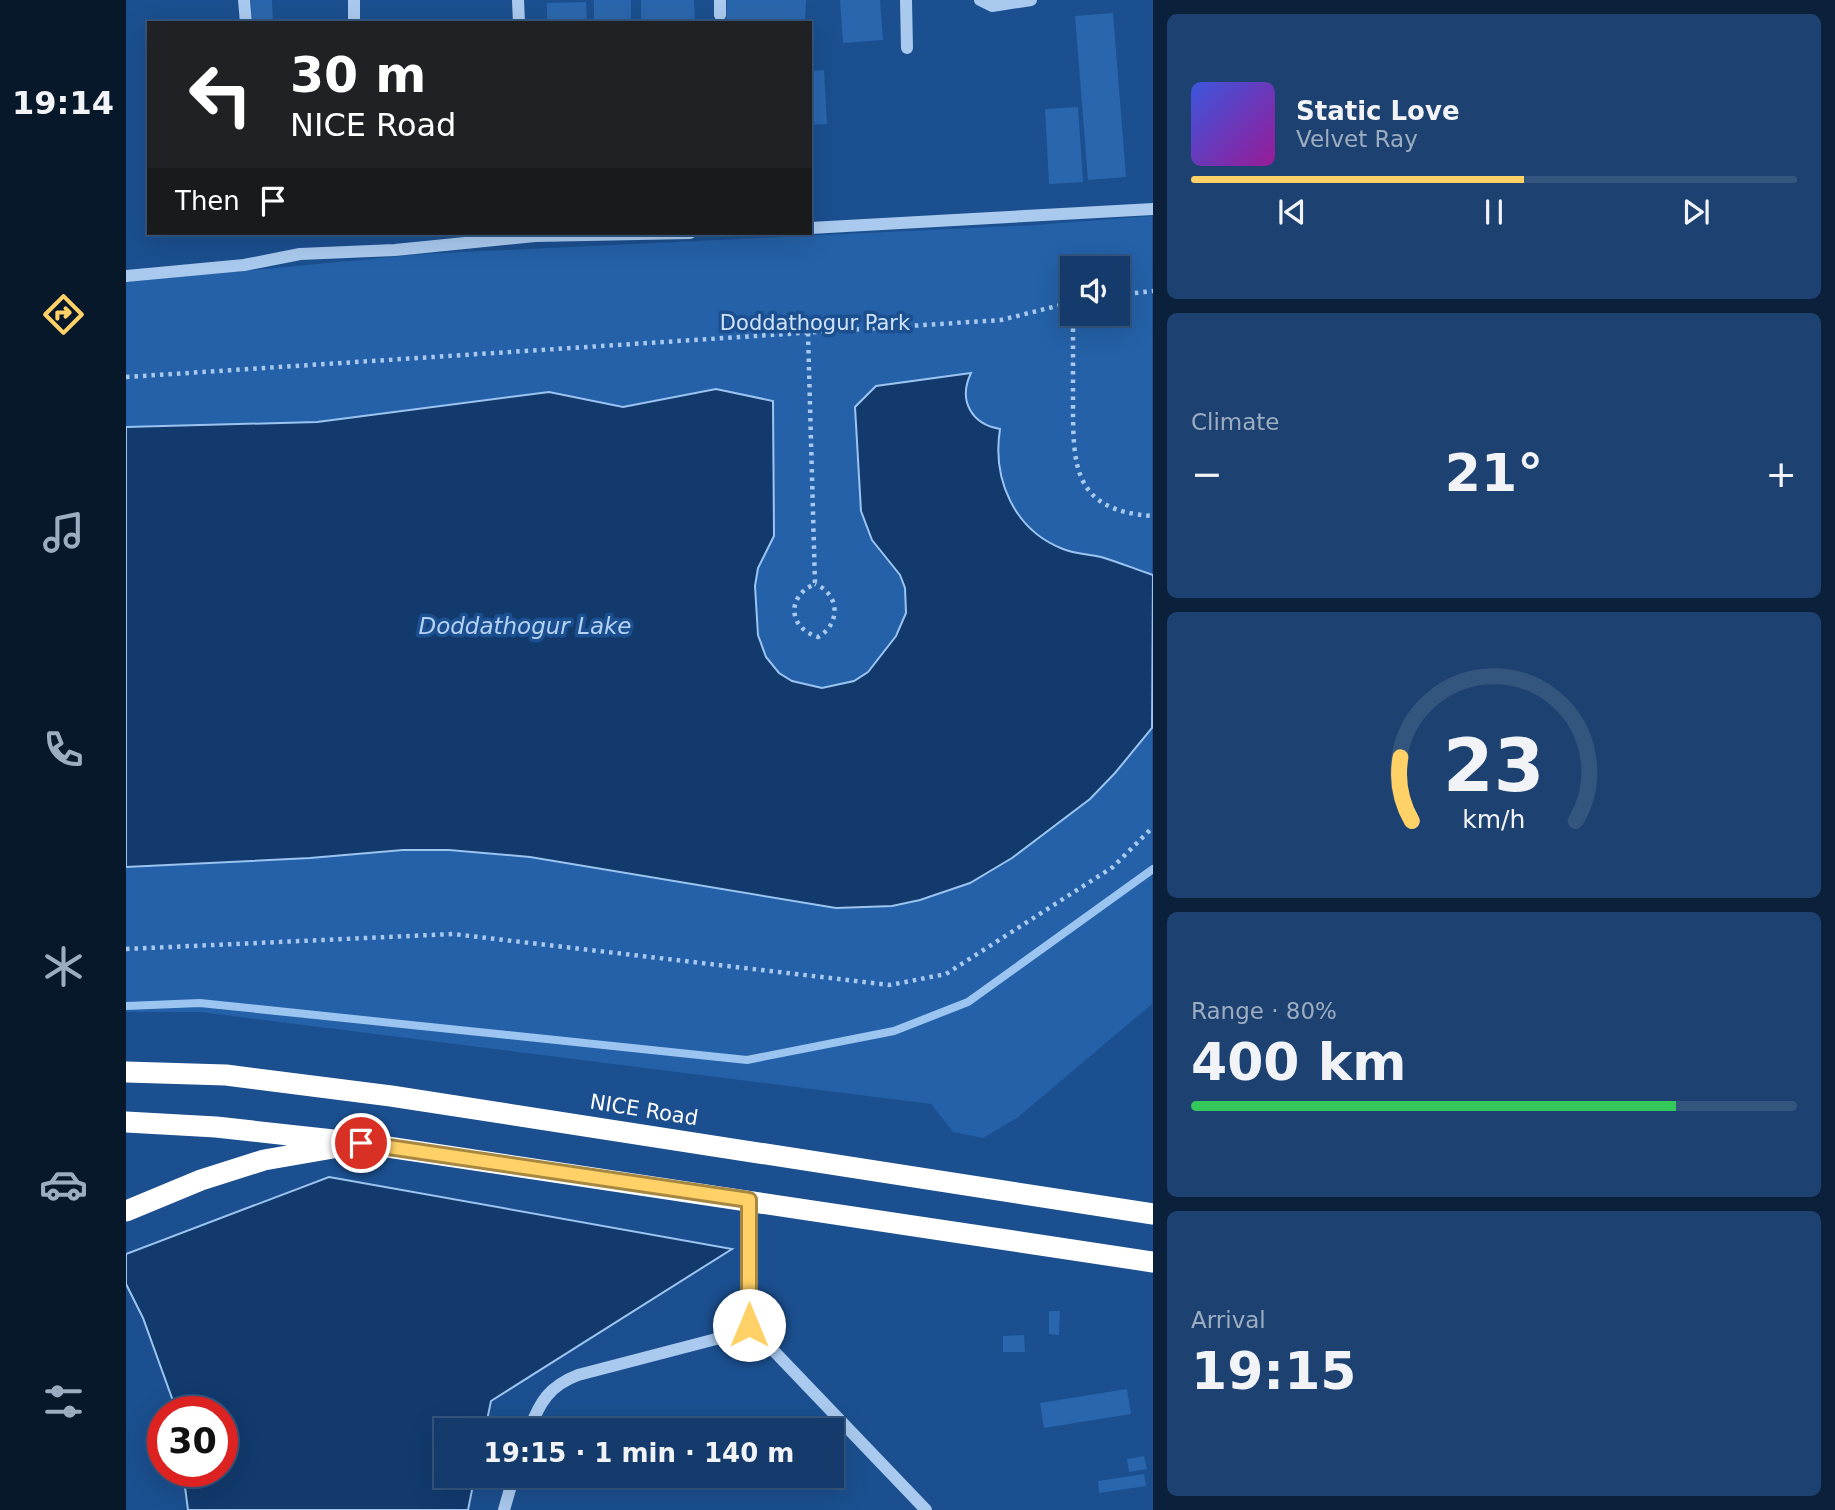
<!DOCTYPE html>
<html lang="en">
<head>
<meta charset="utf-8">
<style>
	:root { --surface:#143b6b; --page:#1d4271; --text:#f1f3f6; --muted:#9dadc1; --line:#33557e; --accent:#ffd166 }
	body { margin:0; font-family:"DejaVu Sans",sans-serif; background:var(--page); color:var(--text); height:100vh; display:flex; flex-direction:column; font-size:26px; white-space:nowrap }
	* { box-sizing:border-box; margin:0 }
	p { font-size:23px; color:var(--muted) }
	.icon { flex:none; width:38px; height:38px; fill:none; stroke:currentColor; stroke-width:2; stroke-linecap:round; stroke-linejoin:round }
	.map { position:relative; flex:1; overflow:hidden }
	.sheet { display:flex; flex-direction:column; gap:14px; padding:14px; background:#0b203b; width:682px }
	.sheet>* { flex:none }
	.top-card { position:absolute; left:21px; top:21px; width:665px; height:214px; border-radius:0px; box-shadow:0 7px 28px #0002,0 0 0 2px var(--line); background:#202124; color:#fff; overflow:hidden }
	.buttons { position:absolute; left:934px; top:256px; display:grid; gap:14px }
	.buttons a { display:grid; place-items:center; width:70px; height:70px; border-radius:0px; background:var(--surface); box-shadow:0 7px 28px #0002,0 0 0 2px var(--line); font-size:35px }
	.speed { position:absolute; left:21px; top:1396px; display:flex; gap:14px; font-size:35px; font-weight:700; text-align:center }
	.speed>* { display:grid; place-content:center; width:91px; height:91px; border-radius:50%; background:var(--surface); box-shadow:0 7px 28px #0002,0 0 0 2px var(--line); line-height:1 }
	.speed .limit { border:10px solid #d22; background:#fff; color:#111 }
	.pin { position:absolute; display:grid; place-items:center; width:60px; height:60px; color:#fff; margin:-30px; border:4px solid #fff; border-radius:50%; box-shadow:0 2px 7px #0007 }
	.me { position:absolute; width:77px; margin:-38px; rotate:0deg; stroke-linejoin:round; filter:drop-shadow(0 0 5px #0008) }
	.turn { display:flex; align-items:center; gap:24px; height:147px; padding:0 28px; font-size:32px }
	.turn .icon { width:91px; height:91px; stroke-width:2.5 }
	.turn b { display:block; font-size:49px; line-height:60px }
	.then { display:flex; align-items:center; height:66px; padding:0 28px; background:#0003; gap:14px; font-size:26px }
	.big { font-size:52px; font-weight:600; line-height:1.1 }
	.sheet .widget { flex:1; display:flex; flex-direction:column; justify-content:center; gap:10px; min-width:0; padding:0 24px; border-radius:10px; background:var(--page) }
	.sheet .dial { align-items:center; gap:0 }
	.dial svg { height:182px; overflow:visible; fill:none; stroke:var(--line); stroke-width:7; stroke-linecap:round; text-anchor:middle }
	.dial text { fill:var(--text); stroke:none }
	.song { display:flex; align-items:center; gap:21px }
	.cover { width:84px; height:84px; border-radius:10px; background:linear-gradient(135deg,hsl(230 70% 55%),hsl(300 70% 35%)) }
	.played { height:7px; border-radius:4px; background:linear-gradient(90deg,var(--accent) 55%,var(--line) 55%) }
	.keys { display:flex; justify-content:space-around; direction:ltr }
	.heat { display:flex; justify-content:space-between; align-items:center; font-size:38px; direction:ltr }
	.charge { height:10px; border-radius:5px; background:linear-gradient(90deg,#34c759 80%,var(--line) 0) }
	.trip { position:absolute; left:308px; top:1418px; width:410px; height:70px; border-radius:0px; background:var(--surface); box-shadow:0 7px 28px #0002,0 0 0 2px var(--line); font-weight:600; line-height:70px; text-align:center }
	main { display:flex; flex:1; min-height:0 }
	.menu { display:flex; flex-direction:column; width:126px; justify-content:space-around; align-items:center; background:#08182b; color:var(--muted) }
	.menu .icon { width:49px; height:49px }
	.menu .selected { color:var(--accent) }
	.menu b { font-size:32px; color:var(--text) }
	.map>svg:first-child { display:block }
	.green { fill:#2461a8; fill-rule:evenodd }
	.water { fill:#123a6d; stroke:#9cc4f0; stroke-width:2 }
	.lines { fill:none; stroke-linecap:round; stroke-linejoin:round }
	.stream { stroke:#9cc4f0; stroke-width:8 }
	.building { fill:#2a66ad }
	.path { stroke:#a9c9ee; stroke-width:4.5; stroke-dasharray:3.5 5; stroke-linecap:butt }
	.minor { stroke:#a9c9ee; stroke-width:12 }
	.highway { stroke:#fff; stroke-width:21 }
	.route-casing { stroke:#a68842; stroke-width:18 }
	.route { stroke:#ffd166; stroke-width:12 }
	.labels { text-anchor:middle; stroke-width:7; stroke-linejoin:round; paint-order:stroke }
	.park-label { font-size:21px; fill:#cfe3fa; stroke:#1b4f8f }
	.street-label { font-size:21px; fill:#fff; stroke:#1b4f8f }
	.water-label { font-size:23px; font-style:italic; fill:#b5d3f5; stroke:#1b4f8f }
</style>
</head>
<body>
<main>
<nav class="menu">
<b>19:14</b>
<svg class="icon selected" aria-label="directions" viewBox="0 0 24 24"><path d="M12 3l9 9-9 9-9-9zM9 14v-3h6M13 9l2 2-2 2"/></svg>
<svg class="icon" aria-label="music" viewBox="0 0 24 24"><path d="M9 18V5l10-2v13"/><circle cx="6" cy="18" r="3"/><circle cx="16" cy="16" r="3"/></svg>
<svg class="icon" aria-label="phone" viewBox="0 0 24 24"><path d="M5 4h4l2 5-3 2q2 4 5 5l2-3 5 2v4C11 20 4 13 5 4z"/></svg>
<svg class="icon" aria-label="climate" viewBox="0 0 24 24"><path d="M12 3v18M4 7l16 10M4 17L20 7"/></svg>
<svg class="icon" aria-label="car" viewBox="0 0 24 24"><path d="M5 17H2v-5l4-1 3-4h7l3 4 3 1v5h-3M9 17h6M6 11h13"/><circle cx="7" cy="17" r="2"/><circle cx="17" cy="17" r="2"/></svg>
<svg class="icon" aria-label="filters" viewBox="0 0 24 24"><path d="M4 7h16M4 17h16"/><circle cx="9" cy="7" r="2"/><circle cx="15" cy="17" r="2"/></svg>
</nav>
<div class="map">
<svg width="1027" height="1510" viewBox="0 0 1027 1510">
	<rect width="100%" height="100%" fill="#1b4f8f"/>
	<path class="green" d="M 1026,216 L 1026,575 C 1009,569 992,562 975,557 C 962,554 949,554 937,549 C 888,530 866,479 874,429 C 846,423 832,400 844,374 L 734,497 C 736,518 743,539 757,556 C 769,570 781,581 781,602 C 781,622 770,633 759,649 C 752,661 743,672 730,680 C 701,697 659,687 641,658 C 633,646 633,635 632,622 C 628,583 628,570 648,536 L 590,389 L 497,407 L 423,392 L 191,422 L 0,427 L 0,282 L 296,254 L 909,225 ZM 947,268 L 992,268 L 992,313 L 947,313 Z
		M 1026,728 L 1026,1004 L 891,1118 L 857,1138 L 827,1132 L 805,1104 L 74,1012 L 0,1012 L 0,868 L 183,858 L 277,850 L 364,852 L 404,857 L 682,904 C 746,912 811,905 868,870 C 883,861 897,849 911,839 C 956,808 994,772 1026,728 Z"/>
	<path class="water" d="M 845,373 C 832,400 845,424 874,429 C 866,479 888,530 937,549 C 949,554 962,554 975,557 C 992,562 1009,569 1027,575 L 1026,728 L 989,773 L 964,799 L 886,858 L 844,883 L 794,900 L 766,906 L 710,908 L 404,857 L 323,850 L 277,850 L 184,858 L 0,867 L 0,427 L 191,422 L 423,392 L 497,407 L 590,389 L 647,401 L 648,536 L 632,568 L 629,586 L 632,635 L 640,657 L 653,673 L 666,681 L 696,688 L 728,681 L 742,672 L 770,636 L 780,613 L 779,588 L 774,575 L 746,540 L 735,511 L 729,407 L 750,386 Z
		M 203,1177 L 606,1249 L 365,1401 L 359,1430 L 320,1430 L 320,1475 L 349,1475 L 342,1510 L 62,1510 L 57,1472 L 96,1472 L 96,1412 L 51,1412 L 17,1318 L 0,1284 L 0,1254 Z"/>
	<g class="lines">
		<path class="stream" d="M 0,1006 L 74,1003 L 621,1060 L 768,1031 L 842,1002 L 1027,869"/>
	</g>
	<path class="building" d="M 125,0 L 146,0 L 147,23 L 126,23 Z
		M 468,0 L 505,0 L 505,23 L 468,23 Z
		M 515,0 L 568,0 L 569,23 L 515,23 Z
		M 601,0 L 680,0 L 679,23 L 600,23 Z
		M 714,0 L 754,0 L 757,40 L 717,43 Z
		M 460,2 L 461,23 L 421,23 L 421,3 Z
		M 987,13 L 1000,177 L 962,180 L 949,16 Z
		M 698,70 L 701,124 L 684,125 L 684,71 Z
		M 952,107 L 957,182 L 923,184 L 919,109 Z
		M 923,1311 L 934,1311 L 933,1335 L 923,1334 Z
		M 898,1335 L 899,1352 L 877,1352 L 877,1336 Z
		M 1001,1389 L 1005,1414 L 918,1428 L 914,1403 Z
		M 1018,1456 L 1021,1469 L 1003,1472 L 1001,1459 Z
		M 1018,1474 L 1020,1486 L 973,1493 L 972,1481 Z"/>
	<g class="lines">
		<path class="path" d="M 992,295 L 1027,291
			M 682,333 L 689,584 C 660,596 662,628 692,637 C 715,624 714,594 689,584
			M 0,377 L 875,320 L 947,302 C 947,335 947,367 947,399 C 947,465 946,511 1027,516
			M 0,949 L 327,934 L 764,985 L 820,974 L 987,867 L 1027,827"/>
		<path class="minor" d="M 118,0 L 120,23
			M 228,0 L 228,23
			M 392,0 L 393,23
			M 594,0 L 594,15
			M 780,0 L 781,48
			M 854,0 L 866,6 L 905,0
			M 684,228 L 1027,209
			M 0,276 L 118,265 L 174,254 L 269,250 L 409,236 L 564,233
			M 623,1325 L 800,1510
			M 403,1430 C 414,1402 423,1386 452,1375 L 617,1332 L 623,1325 L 623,1200
			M 378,1510 L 388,1475"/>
		<path class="highway" d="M 0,1072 L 100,1075 L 265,1096 L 1027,1214
			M 0,1122 L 90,1127 L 235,1143 L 1027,1262
			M 0,1211 L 75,1180 L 138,1160 L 213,1147"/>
	</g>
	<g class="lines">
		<defs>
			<path id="route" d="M 235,1143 L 623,1200 L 623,1325"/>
		</defs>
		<use href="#route" class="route-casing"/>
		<use href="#route" class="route"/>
	</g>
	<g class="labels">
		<g class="park-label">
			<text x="689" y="330">Doddathogur Park</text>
		</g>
		<g class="street-label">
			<text transform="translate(518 1110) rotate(9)" y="7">NICE Road</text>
		</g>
		<g class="water-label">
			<text x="399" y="634">Doddathogur Lake</text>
		</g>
	</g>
</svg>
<div class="buttons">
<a><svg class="icon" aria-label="sound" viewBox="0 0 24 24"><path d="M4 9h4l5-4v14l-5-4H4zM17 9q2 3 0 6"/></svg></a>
</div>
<div class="speed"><div class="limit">30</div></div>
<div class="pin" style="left:235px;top:1143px;background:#d93025"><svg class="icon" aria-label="arrive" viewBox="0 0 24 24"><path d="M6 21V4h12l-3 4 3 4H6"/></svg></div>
<svg class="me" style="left:623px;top:1325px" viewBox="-20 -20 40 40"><circle r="19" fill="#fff"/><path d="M0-13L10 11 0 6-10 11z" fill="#ffd166"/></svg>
<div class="trip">19:15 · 1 min · 140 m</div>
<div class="top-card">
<div class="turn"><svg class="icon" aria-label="left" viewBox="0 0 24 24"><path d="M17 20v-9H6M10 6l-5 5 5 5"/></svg><div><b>30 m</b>NICE Road</div></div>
<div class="then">Then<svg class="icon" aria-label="arrive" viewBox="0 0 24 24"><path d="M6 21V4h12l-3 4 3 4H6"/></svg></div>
</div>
</div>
<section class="sheet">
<div class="widget">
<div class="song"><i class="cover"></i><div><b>Static Love</b><p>Velvet Ray</p></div></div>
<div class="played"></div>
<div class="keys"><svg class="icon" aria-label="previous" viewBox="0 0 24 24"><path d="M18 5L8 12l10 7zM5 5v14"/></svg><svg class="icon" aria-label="pause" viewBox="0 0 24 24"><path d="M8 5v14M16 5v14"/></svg><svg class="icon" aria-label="next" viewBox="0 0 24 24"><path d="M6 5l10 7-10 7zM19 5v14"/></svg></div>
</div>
<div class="widget"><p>Climate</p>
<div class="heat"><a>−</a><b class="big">21°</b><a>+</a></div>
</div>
<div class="widget dial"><svg viewBox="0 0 100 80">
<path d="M14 69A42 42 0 1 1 86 69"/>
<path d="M14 69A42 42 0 0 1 9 41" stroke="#ffd166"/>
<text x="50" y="56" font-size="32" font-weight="700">23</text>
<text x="50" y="72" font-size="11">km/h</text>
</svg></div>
<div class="widget"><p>Range · 80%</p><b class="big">400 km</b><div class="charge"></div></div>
<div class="widget"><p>Arrival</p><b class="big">19:15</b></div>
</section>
</main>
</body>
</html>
